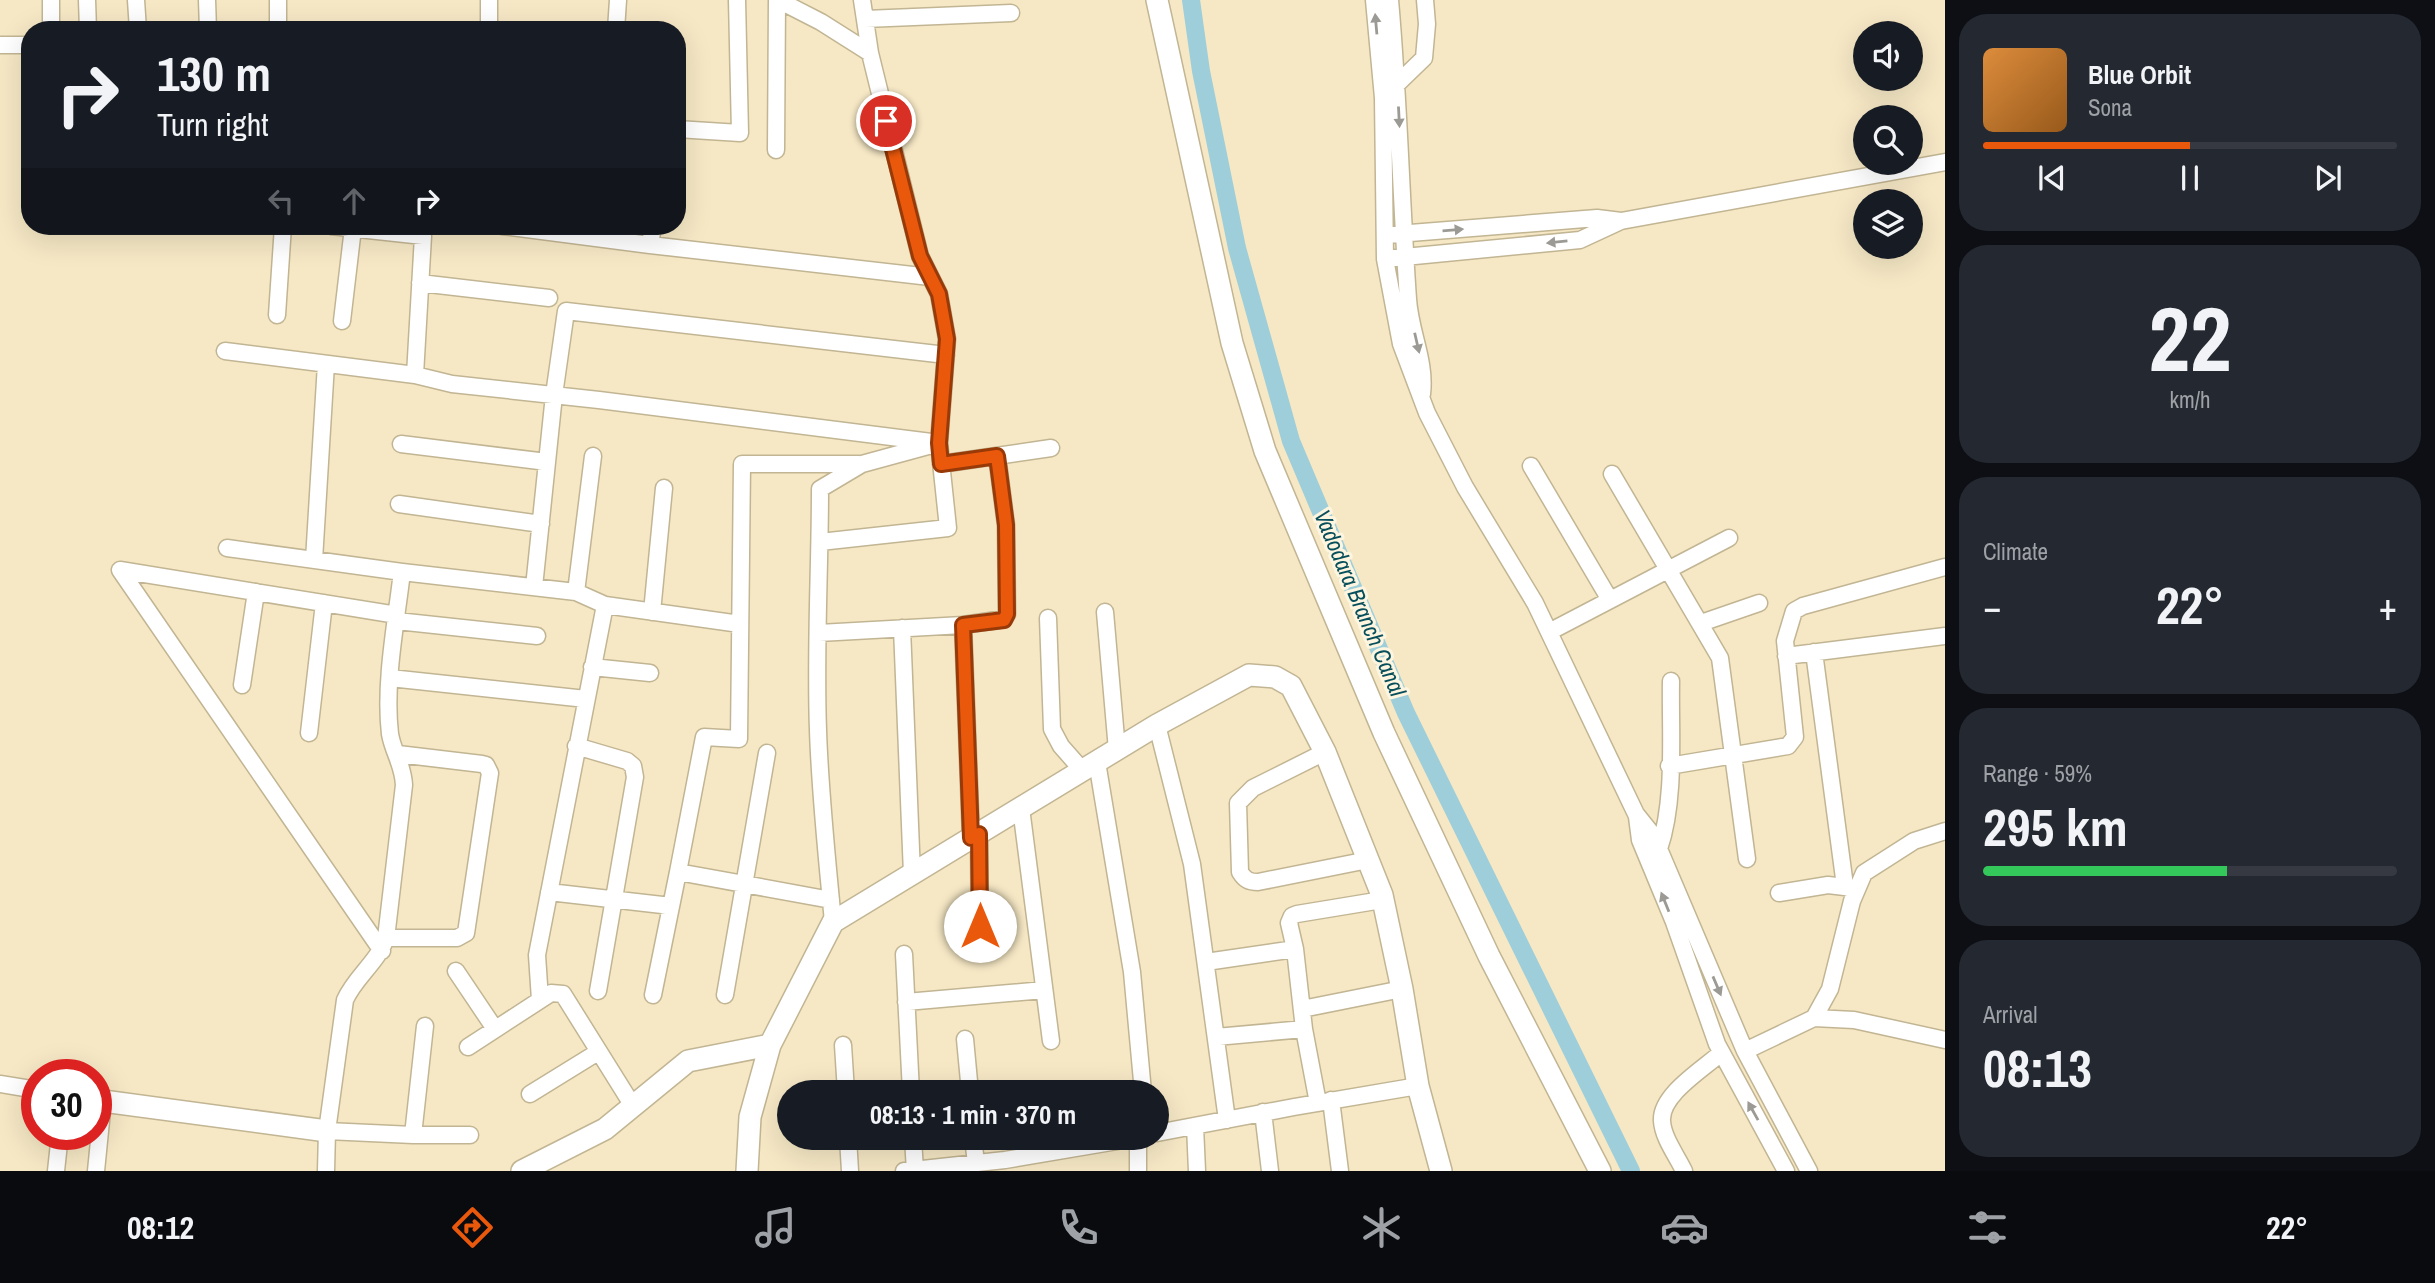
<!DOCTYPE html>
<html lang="en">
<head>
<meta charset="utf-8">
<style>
	:root { --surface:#171b24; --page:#242831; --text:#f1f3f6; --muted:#9ea1a6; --line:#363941; --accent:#ea580c }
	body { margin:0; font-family:"Archivo Narrow",sans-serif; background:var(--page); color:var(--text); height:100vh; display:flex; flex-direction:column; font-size:26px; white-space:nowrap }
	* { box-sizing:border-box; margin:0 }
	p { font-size:23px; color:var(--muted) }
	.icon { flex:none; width:38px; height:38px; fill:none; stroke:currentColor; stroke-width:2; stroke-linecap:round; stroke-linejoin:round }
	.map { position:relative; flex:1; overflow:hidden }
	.panel { display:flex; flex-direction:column; gap:14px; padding:14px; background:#0d0f14; width:490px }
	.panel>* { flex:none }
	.top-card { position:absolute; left:21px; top:21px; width:665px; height:214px; border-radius:28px; box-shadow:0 7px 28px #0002; background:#171b24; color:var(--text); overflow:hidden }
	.buttons { position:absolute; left:1853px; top:21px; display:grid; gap:14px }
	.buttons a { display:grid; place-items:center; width:70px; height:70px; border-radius:50%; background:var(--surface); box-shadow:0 7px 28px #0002; font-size:35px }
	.speed { position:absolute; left:21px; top:1059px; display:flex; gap:14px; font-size:35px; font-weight:700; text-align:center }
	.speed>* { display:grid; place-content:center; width:91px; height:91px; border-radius:50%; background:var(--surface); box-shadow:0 7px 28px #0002; line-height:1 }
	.speed .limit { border:10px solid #d22; background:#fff; color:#111 }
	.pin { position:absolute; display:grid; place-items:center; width:60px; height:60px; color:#fff; margin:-30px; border:4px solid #fff; border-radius:50%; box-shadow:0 2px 7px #0007 }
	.me { position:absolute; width:77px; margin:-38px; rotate:0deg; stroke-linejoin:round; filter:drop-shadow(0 0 5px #0008) }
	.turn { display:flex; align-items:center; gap:24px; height:147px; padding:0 21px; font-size:32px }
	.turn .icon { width:91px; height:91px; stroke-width:2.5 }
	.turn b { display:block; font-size:49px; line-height:60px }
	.lanes { display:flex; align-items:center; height:66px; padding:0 21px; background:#0003; justify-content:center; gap:35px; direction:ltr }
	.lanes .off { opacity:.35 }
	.big { font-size:52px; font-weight:700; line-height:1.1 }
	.panel .tile { flex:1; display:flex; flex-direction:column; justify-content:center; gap:10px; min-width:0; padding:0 24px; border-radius:28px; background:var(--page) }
	.panel .dial { align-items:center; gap:0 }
	.dial b { font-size:91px; line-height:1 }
	.song { display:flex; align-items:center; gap:21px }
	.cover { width:84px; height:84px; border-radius:10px; background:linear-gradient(135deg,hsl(30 70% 55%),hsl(30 70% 35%)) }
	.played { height:7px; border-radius:4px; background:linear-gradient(90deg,var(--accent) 50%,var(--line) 50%) }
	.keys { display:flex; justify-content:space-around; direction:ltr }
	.heat { display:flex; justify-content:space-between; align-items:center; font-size:38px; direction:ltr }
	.charge { height:10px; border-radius:5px; background:linear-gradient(90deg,#34c759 59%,var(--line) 0) }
	.trip { position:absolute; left:777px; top:1080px; width:392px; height:70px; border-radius:35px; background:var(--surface); box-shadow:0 7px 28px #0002; font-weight:700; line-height:70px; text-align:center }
	.menu { display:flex; height:112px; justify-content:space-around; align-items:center; background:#090b0e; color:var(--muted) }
	.menu .icon { width:49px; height:49px }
	.menu .on { color:var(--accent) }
	.menu b { font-size:32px; color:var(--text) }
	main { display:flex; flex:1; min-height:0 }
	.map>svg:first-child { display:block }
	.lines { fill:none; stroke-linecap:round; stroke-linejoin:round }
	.canal { stroke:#9eceda; stroke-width:18 }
	.street-casing { stroke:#c2b593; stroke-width:19 }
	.secondary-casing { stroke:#c2b593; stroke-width:24 }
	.street { stroke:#fff; stroke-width:16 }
	.secondary { stroke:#fff; stroke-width:21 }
	.oneway { fill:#9c9a94 }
	.route-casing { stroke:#983908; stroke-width:18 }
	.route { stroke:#ea580c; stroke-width:12 }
	.labels { text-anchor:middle; stroke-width:6; stroke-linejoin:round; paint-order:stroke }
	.water-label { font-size:23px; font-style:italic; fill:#084f5c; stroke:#fef5e0 }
</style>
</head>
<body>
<main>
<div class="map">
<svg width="1945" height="1171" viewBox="0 0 1945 1171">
	<rect width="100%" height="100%" fill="#f6e8c5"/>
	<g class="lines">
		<path class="canal" d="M 1191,0 L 1201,71 L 1237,248 L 1291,441 L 1406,713 L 1631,1171"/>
		<defs>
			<path id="street" d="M 51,0 L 51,30
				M 87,0 L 88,30
				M 136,0 L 138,30
				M 207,0 L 208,30
				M 862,0 L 870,53
				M 1374,0 L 1383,98 L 1385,259 L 1401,344 L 1427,413 L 1465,487 L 1535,603 L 1636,814 L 1652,834 L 1659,849 L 1745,1051 L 1809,1171
				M 1390,0 C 1399,100 1401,200 1408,299 C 1410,332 1426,361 1422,394
				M 865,19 L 1011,13
				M 278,30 L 278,0
				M 489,30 L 489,0
				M 616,30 L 618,0
				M 0,45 L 30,45
				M 1395,86 L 1424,58 L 1427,24 L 1425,0
				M 677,129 L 740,133 L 737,0
				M 776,150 L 777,0
				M 331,226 L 423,236 L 415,375 L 452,384 L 599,400 L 939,443 L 947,339 L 939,294 L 920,256 L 870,53 L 821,22 L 778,0
				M 502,226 L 650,245 L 930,277
				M 1385,235 L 1597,218 L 1621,221 L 1945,162
				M 650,245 L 653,226
				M 1394,258 L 1580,240 L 1621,221
				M 420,283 L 549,298
				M 277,315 L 283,226
				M 342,321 L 353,228
				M 225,351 L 415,375
				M 401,444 L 547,462
				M 941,464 L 1051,448
				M 1531,466 L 1610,600
				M 1612,474 L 1720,658 L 1747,859
				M 399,504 L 541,524
				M 820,542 L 948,528 L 939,443 L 862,464 L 820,489 C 820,569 815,650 818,730 C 820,794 827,858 833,922
				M 227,548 L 402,572 L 576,592 L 605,605 L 537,955 L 540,1000
				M 314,560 L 326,364
				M 534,587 L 554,395 L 566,311 L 946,355
				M 576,592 L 593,456
				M 605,605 L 740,624
				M 652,612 L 664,488
				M 1105,612 L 1117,750
				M 1048,618 L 1052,729 L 1061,746 L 1083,771
				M 397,621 L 537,636
				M 1701,623 L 1759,603
				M 963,625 L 1004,619 L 1007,614 L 1006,525 L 997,456
				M 902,628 L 912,874
				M 1549,632 L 1729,538
				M 819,633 L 963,625 L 971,838
				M 1814,652 L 1845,886
				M 1786,656 L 1945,636
				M 592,667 L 650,673
				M 390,678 L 586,699
				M 242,685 L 256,592
				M 1157,725 L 1192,864 L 1227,1120
				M 309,733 L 324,603
				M 576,746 L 627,761 L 633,766 L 635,777 L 598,991
				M 1325,752 L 1253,788 L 1238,803 L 1240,872 C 1245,880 1249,882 1258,882 L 1368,860
				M 1097,762 L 1132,972 L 1143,1092
				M 1669,766 L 1788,746 L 1795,737 L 1785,641 L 1794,611 L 1803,606 L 1945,567
				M 1021,808 L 1051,1041
				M 1637,817 L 1640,840 L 1674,922 L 1717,1044 L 1786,1171
				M 979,834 L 980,949
				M 1659,849 C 1676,799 1670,733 1671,681
				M 678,872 L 704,737 L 739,739 L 742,464 L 859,464
				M 549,892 L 671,906
				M 1779,893 L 1828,885 L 1853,888
				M 386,938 L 457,938 L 466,933 L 490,773 L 486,765 L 482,764 L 398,754
				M 382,951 L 120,570 L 397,615
				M 904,954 L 911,1092
				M 1206,962 L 1295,949
				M 456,971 L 495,1029
				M 653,995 L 678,872 L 831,900
				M 725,995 L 767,753
				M 906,1002 L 1044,990
				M 1302,1009 L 1402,989
				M 1814,1018 L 1830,989 L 1852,901 L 1864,873 L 1914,841 L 1945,831
				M 1216,1037 L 1304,1029
				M 965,1039 L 970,1092
				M 843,1045 L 846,1092
				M 468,1047 L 551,993 L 563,994 L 633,1106
				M 1745,1051 L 1814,1018 L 1854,1020 L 1945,1040
				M 0,1084 L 37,1090
				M 530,1094 L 598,1052
				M 96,1100 L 103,1101 L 96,1171
				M 1331,1100 L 1340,1171
				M 1318,1103 L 1304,1029 L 1295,949 L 1289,923 L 1292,916 L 1297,914 L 1382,900
				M 1263,1112 L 1270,1171
				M 1195,1126 L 1197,1171
				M 327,1131 L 413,1135 L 425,1026
				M 1157,1133 L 1294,1107 L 1418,1086
				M 413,1135 L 470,1135
				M 848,1138 L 850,1171
				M 913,1138 L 915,1171
				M 973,1138 L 976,1163
				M 1138,1138 L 1138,1171
				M 56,1171 L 60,1134
				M 326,1171 L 327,1131 L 345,1000 C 355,977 378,962 386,938 L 404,785 C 403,764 393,752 390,734 C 384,683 396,623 402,572
				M 904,1171 L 1005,1160 L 1135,1138
				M 1684,1171 C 1677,1156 1663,1138 1662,1121 C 1660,1095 1703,1069 1721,1053"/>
			<path id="secondary" d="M 1157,0 L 1232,343 L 1265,451 L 1384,733 L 1489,956 L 1600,1171
				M 103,1101 L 327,1131
				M 522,1171 L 605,1129 L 688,1061 L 770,1045
				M 747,1171 L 750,1117 L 770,1045 L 833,922 L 1157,725 L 1249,675 L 1275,677 L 1291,686 L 1325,752 L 1382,895 L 1402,989 L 1418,1086 L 1441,1171"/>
		</defs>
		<use href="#street" class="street-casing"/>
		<use href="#secondary" class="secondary-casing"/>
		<use href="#street" class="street"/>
		<use href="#secondary" class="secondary"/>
	</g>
	<defs><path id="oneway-solid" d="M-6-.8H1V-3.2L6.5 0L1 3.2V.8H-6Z" transform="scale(1.75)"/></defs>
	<g class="oneway">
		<use href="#oneway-solid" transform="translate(1376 24) rotate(-95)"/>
		<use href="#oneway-solid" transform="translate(1399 117) rotate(87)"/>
		<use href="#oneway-solid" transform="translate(1453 230) rotate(-5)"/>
		<use href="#oneway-solid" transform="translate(1557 242) rotate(174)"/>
		<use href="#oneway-solid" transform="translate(1417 343) rotate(77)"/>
		<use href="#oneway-solid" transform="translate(1665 902) rotate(-112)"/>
		<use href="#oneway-solid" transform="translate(1717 986) rotate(67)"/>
		<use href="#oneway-solid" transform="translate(1753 1111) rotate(-119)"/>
	</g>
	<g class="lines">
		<defs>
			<path id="route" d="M 886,121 L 920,256 L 939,294 L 947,339 L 939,443 L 941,464 L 997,456 L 1006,525 L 1007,614 L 1004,620 L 963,625 L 971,838 L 979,834 L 980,926"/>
		</defs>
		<use href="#route" class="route-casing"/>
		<use href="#route" class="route"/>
	</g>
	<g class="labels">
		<g class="water-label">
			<text transform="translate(1360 603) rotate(67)" y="8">Vadodara Branch Canal</text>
		</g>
	</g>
</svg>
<div class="buttons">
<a><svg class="icon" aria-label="sound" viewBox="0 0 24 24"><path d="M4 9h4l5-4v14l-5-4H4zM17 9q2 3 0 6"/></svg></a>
<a><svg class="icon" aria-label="search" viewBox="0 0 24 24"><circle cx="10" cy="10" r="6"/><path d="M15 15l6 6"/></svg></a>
<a><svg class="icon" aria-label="layers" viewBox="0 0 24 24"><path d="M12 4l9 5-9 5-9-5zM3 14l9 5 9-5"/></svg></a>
</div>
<div class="speed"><div class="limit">30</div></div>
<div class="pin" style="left:886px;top:121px;background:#d93025"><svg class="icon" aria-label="arrive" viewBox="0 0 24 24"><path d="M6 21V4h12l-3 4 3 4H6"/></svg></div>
<svg class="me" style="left:980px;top:926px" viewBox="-20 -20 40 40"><circle r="19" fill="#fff"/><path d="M0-13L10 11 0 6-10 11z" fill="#ea580c"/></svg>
<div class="trip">08:13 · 1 min · 370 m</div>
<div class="top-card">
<div class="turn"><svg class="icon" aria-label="right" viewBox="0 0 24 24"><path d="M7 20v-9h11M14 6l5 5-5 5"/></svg><div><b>130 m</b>Turn right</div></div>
<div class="lanes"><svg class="icon off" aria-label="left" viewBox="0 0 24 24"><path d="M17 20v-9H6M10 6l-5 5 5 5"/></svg><svg class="icon off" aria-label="ahead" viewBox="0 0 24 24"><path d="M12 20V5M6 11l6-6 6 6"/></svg><svg class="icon" aria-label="right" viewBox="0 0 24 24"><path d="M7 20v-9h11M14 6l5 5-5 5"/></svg></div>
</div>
</div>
<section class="panel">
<div class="tile">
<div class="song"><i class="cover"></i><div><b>Blue Orbit</b><p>Sona</p></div></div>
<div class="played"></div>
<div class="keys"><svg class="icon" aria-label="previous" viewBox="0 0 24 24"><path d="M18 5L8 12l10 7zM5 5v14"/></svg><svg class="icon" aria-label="pause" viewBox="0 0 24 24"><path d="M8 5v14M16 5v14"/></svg><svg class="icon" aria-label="next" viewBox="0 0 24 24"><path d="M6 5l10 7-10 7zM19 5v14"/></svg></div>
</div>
<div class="tile dial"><b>22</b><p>km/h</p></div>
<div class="tile"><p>Climate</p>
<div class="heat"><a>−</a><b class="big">22°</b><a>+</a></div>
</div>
<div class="tile"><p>Range · 59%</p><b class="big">295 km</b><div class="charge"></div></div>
<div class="tile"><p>Arrival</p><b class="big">08:13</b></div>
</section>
</main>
<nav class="menu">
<b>08:12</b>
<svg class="icon on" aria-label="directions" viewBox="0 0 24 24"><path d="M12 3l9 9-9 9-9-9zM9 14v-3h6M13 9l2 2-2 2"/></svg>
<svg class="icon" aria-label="music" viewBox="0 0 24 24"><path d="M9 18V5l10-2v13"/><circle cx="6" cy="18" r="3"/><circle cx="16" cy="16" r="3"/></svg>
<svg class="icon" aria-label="phone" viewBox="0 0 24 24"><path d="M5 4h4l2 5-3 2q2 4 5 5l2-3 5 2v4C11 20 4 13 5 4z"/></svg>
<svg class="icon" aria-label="climate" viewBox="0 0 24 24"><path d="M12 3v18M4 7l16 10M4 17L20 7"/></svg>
<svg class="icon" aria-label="car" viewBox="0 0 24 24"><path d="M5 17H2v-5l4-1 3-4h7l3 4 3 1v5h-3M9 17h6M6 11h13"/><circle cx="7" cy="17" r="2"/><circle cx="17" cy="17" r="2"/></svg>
<svg class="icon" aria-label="filters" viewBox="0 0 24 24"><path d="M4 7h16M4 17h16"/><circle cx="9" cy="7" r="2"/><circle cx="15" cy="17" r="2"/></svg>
<b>22°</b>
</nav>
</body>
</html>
